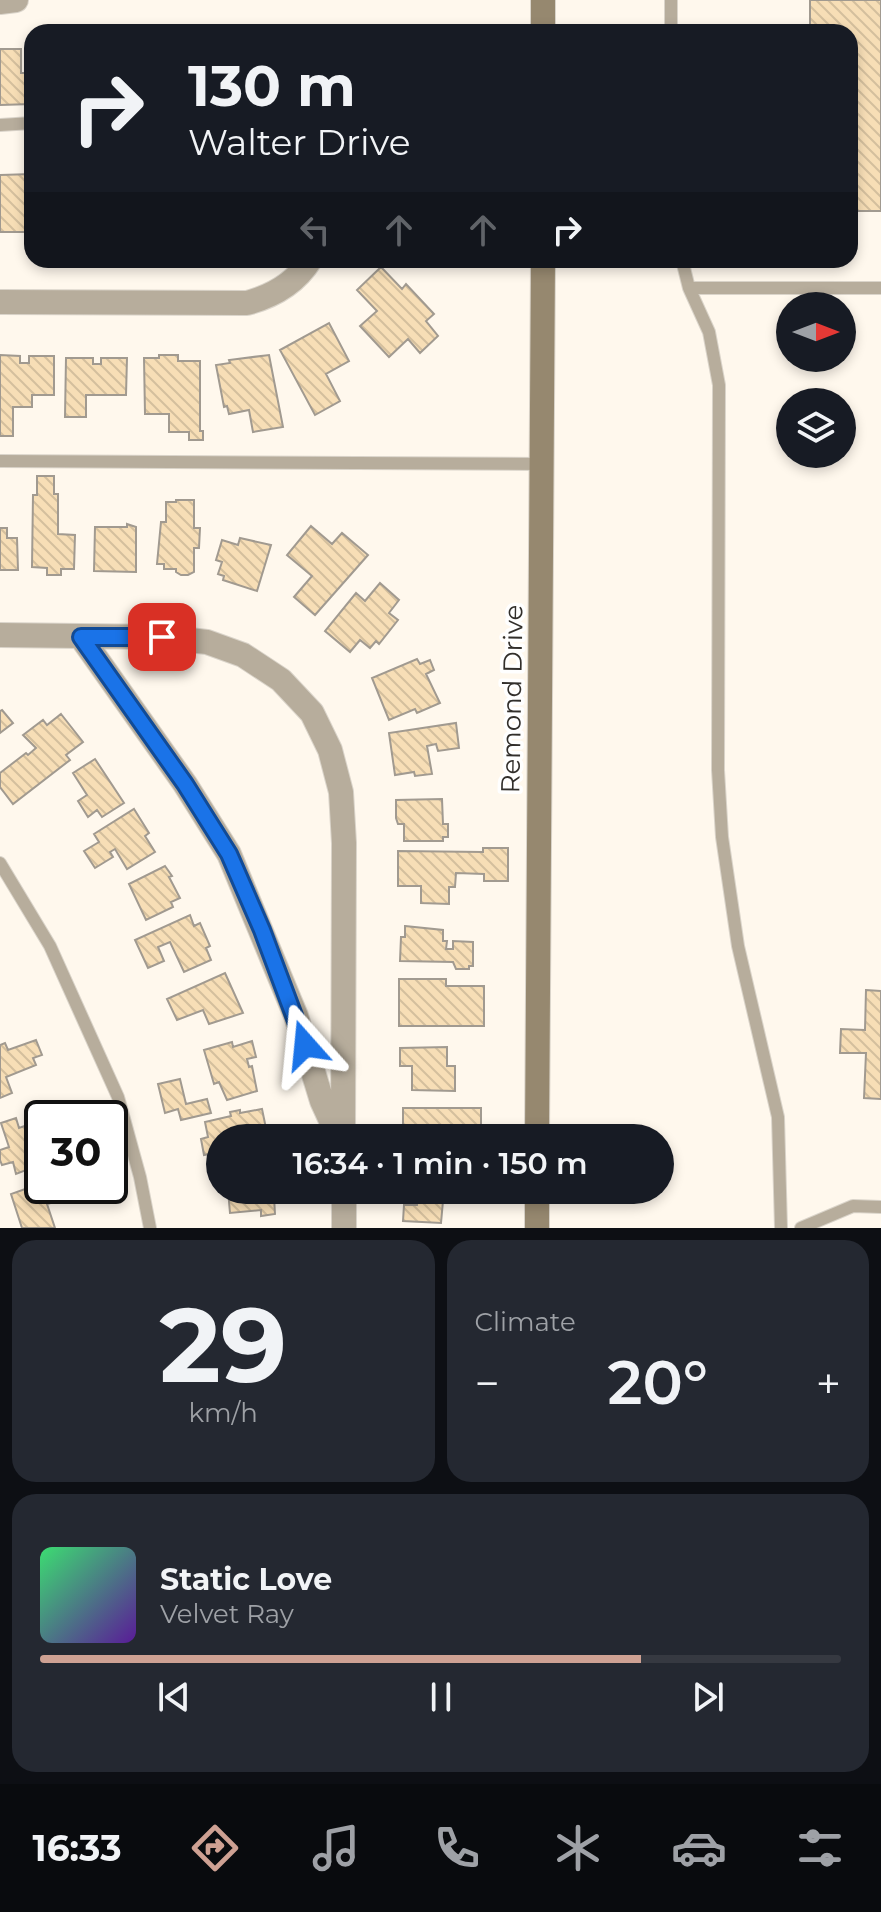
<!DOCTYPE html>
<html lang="en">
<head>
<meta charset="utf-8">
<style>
	:root { --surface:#171b24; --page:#242831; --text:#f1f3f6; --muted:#9ea1a6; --line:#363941; --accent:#cea193 }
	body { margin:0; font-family:Montserrat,sans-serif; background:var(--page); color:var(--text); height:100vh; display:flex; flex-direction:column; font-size:30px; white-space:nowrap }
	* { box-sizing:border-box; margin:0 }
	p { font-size:26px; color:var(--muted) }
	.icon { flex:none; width:44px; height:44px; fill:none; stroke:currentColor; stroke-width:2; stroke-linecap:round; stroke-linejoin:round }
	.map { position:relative; height:1228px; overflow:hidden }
	.drawer { display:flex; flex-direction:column; gap:12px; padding:12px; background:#0d0f14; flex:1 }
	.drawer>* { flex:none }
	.hud { position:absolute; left:24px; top:24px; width:834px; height:244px; border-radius:24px; box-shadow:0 4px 12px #0003; background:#171b24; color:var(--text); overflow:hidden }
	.needle { width:52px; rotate:90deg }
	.buttons { position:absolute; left:776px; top:292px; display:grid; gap:16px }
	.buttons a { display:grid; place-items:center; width:80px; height:80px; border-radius:50%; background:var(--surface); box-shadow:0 4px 12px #0003; font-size:40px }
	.speed { position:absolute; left:24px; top:1100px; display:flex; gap:16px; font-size:40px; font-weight:700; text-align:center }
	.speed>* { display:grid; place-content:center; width:104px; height:104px; border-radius:50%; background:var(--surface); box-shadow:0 4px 12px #0003; line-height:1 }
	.speed .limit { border:4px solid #111; border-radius:12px; background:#fff; color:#111 }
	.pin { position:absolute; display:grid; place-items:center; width:68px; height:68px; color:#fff; margin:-34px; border-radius:16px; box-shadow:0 4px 12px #0006 }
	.me { position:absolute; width:88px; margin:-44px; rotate:342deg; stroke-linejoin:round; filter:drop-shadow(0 0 6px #0008) }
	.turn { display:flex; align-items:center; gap:28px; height:168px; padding:0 32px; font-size:36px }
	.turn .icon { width:104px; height:104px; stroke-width:2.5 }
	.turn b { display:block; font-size:56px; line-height:68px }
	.lanes { display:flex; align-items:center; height:76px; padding:0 32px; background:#0003; justify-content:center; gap:40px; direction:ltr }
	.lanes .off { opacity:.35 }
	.big { font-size:60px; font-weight:600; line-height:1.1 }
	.drawer .tile { flex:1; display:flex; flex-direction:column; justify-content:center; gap:12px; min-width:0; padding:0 28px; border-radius:24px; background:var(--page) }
	.drawer .dial { align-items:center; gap:0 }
	.dial b { font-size:104px; line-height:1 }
	.song { display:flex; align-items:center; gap:24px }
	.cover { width:96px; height:96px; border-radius:12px; background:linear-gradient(135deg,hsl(140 70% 55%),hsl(270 70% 35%)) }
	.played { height:8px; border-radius:4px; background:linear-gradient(90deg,var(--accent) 75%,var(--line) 75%) }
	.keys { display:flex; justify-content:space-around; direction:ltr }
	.heat { display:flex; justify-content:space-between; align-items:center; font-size:44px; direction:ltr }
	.drawer .tiles { flex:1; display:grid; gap:12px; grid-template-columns:1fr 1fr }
	.tile:last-child { grid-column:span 2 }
	.trip { position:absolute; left:206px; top:1124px; width:468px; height:80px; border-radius:40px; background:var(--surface); box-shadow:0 4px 12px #0003; font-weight:600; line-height:80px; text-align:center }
	.tab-bar { display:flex; height:128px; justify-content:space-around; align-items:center; background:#090b0e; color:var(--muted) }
	.tab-bar .icon { width:56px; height:56px }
	.tab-bar .active { color:var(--accent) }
	.tab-bar b { font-size:36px; color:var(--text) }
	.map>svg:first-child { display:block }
	.building { fill:url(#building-back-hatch); stroke:#a19a90; stroke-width:2 }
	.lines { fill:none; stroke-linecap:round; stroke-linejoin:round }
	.lane-casing { stroke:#dad4ca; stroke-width:14 }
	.street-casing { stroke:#dad4ca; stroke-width:26 }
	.secondary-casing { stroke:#dad4ca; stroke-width:26 }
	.lane { stroke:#b7ad9c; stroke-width:12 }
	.street { stroke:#b7ad9c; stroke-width:24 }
	.secondary { stroke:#96886f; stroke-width:24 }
	.route-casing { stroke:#114b97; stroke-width:20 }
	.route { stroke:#1a73e8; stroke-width:14 }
	.labels { text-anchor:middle; stroke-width:7; stroke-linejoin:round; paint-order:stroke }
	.street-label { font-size:26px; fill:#322f2b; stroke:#fff }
</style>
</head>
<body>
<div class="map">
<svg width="881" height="1228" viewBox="0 0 881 1228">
	<defs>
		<pattern id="building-back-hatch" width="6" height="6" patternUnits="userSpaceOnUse" patternTransform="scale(2)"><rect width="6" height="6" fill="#f7deb6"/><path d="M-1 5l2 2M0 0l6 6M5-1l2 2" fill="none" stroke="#d4bf9d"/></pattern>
	</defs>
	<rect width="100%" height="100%" fill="#fff8ed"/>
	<path class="building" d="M 810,0 L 881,0 L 881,211 L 850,211 L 850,32 L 810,32 Z
		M 0,49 L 21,49 L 21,73 L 32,73 L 32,104 L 0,105 Z
		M 32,174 L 32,251 L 27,251 L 27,232 L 0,232 L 0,175 Z
		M 381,267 L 402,289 L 406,284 L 434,314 L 426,321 L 438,336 L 420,353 L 408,339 L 389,357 L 360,326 L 377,311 L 357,290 Z
		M 329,323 L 349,361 L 326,374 L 340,401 L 315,415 L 280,350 Z
		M 0,355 L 20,356 L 20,363 L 29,363 L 29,356 L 54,356 L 54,395 L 32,395 L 32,407 L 13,407 L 13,436 L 0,436 Z
		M 159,355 L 178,355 L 178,361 L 200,361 L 200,431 L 203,431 L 203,440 L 189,440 L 189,432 L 169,432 L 169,414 L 145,414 L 144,358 L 159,358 Z
		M 269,355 L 283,427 L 253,432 L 249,410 L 229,414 L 227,406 L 224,407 L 216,365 L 230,363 L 229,360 Z
		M 66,358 L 93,358 L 93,364 L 101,364 L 101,358 L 127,358 L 126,395 L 86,395 L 86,417 L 65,417 Z
		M 37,476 L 54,476 L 54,494 L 58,494 L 58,534 L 75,535 L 74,569 L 61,569 L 61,575 L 47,575 L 47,568 L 32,567 L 33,495 L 37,495 Z
		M 176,500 L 194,500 L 194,528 L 200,528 L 199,548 L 194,548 L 194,572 L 188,575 L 181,575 L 176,572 L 176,569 L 164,569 L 164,564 L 157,564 L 161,522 L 166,522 L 166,502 L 176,502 Z
		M 127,524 L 136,527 L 136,572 L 94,571 L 95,527 L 127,527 Z
		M 311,526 L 332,544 L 342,533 L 368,555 L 315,615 L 294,597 L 312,576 L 287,555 Z
		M 0,528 L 7,528 L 7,538 L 17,538 L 18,570 L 0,570 Z
		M 240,538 L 271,545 L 257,591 L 223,580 L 224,576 L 218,574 L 222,562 L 216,560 L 222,540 L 238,545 Z
		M 380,583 L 399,600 L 389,613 L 398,620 L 379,644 L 376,641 L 370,648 L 360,640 L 350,652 L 325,631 L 356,593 L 365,601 Z
		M 417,659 L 420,664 L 430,660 L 434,670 L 426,674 L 440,703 L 417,713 L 415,709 L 389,720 L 372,678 Z
		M 2,710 L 13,723 L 0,733 L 0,711 Z
		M 61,714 L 83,742 L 66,755 L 70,760 L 13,804 L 0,787 L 0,773 L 26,753 L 28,755 L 36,748 L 23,735 L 43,720 L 47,725 Z
		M 456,723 L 459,748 L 438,751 L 436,744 L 427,746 L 432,774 L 415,776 L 414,772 L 395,775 L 389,733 Z
		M 95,759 L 124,803 L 102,817 L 97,810 L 88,817 L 78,801 L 87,795 L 73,773 Z
		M 442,799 L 443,824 L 448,824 L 448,837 L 443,837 L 443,841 L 404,841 L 404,824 L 398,824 L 396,818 L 396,800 Z
		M 134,809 L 149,833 L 145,836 L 155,852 L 127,869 L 115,849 L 110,852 L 113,857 L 95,868 L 84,851 L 99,842 L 94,834 Z
		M 483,848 L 508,848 L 508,881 L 484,881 L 484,874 L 456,873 L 455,887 L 449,887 L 449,904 L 421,903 L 421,886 L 398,886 L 398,851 L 483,852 Z
		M 165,866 L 172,876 L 169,877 L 180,898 L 171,902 L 173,907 L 146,920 L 129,884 Z
		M 190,915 L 194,926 L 200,923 L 210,946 L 206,948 L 211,960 L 184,972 L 170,942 L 158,947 L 164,961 L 148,968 L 135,940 Z
		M 405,926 L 443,930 L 443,941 L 447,941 L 446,949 L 453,949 L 453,941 L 473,942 L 473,966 L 469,966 L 469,969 L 456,969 L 453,962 L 400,961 L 401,937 L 405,937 Z
		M 225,973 L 243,1013 L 209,1024 L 203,1010 L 177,1020 L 167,999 Z
		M 399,979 L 446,979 L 446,986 L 484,986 L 484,1026 L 399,1026 Z
		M 866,990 L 881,991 L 881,1099 L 864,1098 L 866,1053 L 840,1053 L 841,1029 L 865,1030 Z
		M 36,1040 L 42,1055 L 33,1058 L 36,1065 L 6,1077 L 12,1093 L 0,1098 L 0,1045 L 5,1043 L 8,1050 Z
		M 252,1041 L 256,1057 L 247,1059 L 249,1067 L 252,1066 L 257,1091 L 227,1100 L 219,1082 L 214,1084 L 204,1050 L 232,1042 L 233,1047 Z
		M 447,1047 L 447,1066 L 455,1066 L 455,1091 L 412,1090 L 412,1066 L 400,1066 L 400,1048 Z
		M 180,1079 L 186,1104 L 207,1099 L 211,1113 L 181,1120 L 178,1109 L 165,1113 L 158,1084 Z
		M 403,1108 L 481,1108 L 481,1134 L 442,1133 L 442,1138 L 408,1138 L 408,1128 L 403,1128 Z
		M 262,1109 L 268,1138 L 220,1138 L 220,1152 L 204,1155 L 201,1139 L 208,1137 L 205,1122 L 231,1116 L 230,1112 L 240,1110 L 240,1113 Z
		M 16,1118 L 19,1128 L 42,1120 L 42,1163 L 32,1167 L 30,1161 L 27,1162 L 29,1169 L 16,1174 L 13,1162 L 2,1165 L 0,1160 L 0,1150 L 9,1147 L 1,1123 Z
		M 42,1183 L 42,1186 L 53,1186 L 58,1201 L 47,1204 L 55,1228 L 22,1228 L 11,1194 Z
		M 228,1190 L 278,1190 L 279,1197 L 274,1197 L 275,1214 L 261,1216 L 261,1210 L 230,1213 Z
		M 414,1190 L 474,1190 L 473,1203 L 443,1201 L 441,1223 L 403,1221 L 404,1205 L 417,1205 L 418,1194 L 414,1194 Z"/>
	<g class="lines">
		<defs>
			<path id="lane" d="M 671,0 L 671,32
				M 0,125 L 32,123
				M 682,260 L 689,288 L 709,332 L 719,385 L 718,770 L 722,837 L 738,946 L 778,1117 L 781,1228
				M 689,288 L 881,288
				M 0,461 L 542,464
				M 0,863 L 50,946 L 118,1097 L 140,1177 L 150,1228
				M 801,1228 L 853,1206 L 881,1207"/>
			<path id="street" d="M 0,2 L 16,0
				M 0,302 L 247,303 C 273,296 295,284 310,260
				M 0,635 L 162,637 L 207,642 L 243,655 L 281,680 L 312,713 L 330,750 L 341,792 L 344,843 L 343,1138
				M 81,637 L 185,784 L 229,854 L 296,1016 L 322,1101 L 339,1138
				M 344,1190 L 344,1228"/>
			<path id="secondary" d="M 543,32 L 543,0
				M 537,1138 L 543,260
				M 537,1190 L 537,1228"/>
		</defs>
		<use href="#lane" class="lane-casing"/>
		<use href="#street" class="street-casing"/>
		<use href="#secondary" class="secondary-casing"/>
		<use href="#lane" class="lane"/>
		<use href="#street" class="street"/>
		<use href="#secondary" class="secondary"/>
	</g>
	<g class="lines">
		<defs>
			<path id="route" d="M 162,637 L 81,637 L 185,784 L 229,854 L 262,930 L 305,1045"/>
		</defs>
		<use href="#route" class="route-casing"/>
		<use href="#route" class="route"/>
	</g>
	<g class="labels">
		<g class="street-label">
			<text transform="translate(512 699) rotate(-89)" y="9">Remond Drive</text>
		</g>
	</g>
</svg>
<div class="buttons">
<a><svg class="needle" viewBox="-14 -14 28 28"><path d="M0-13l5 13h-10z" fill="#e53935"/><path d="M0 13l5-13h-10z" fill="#9ea1a6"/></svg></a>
<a><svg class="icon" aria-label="layers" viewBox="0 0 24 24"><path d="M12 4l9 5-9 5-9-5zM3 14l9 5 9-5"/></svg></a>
</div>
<div class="speed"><div class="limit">30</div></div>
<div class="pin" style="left:162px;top:637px;background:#d93025"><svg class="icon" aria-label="arrive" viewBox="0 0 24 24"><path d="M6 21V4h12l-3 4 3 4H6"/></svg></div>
<svg class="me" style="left:305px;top:1045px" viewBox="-20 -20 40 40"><path d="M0-17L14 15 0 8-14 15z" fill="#1a73e8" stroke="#fff" stroke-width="4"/></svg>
<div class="trip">16:34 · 1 min · 150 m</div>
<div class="hud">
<div class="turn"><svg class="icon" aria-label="right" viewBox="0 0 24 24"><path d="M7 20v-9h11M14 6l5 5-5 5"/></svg><div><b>130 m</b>Walter Drive</div></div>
<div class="lanes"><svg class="icon off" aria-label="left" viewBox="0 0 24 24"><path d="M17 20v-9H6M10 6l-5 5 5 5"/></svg><svg class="icon off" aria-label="ahead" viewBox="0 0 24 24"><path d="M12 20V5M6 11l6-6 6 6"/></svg><svg class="icon off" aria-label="ahead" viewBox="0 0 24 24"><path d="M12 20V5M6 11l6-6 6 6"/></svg><svg class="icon" aria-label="right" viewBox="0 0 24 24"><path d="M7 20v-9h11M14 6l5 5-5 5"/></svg></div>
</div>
</div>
<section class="drawer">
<div class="tiles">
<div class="tile dial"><b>29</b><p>km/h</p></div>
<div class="tile"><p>Climate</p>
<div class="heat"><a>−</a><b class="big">20°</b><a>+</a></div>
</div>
<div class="tile">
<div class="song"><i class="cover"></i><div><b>Static Love</b><p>Velvet Ray</p></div></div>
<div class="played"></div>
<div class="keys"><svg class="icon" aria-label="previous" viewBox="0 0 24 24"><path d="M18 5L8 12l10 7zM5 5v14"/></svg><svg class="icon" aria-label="pause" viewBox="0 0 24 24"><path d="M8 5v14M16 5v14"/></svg><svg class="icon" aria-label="next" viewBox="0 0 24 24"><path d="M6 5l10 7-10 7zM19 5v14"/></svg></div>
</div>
</div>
</section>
<nav class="tab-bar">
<b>16:33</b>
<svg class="icon active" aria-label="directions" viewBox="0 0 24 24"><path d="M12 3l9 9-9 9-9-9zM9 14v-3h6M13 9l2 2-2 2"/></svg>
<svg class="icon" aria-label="music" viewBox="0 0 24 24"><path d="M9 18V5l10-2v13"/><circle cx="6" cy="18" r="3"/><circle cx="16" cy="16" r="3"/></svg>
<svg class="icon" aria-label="phone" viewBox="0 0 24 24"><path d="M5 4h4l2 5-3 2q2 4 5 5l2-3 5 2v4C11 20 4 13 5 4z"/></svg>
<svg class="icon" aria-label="climate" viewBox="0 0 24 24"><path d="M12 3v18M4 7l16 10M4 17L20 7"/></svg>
<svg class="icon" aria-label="car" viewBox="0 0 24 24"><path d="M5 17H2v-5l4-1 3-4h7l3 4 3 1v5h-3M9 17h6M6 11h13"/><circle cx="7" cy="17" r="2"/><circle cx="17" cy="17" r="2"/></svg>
<svg class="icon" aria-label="filters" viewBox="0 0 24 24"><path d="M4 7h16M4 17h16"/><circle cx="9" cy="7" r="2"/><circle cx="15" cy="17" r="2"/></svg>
</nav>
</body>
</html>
